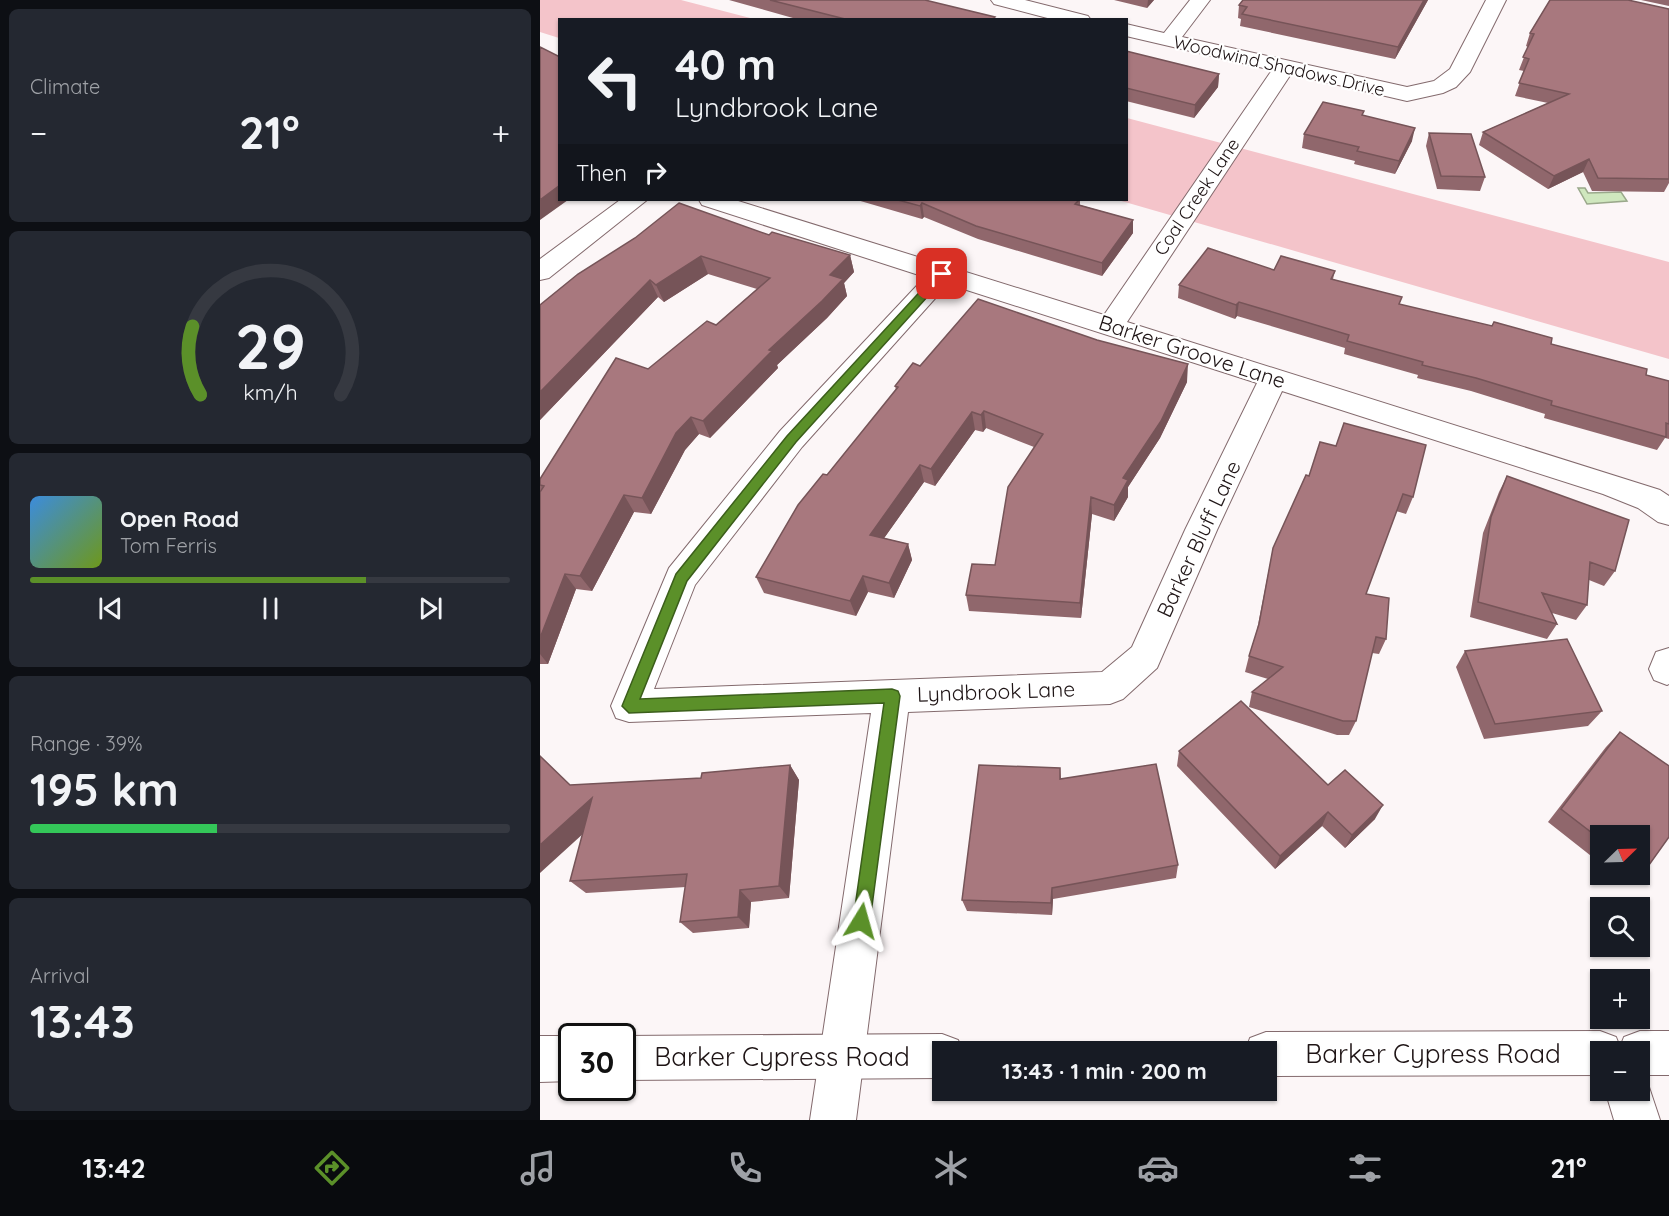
<!DOCTYPE html>
<html lang="en">
<head>
<meta charset="utf-8">
<style>
	:root { --surface:#171b24; --page:#242831; --text:#f1f3f6; --muted:#9ea1a6; --line:#363941; --accent:#5b9029 }
	body { margin:0; font-family:Quicksand,sans-serif; background:var(--page); color:var(--text); height:100vh; display:flex; flex-direction:column; font-size:22px; white-space:nowrap }
	* { box-sizing:border-box; margin:0 }
	p { font-size:20px; color:var(--muted) }
	.icon { flex:none; width:33px; height:33px; fill:none; stroke:currentColor; stroke-width:2; stroke-linecap:round; stroke-linejoin:round }
	.map { position:relative; flex:1; overflow:hidden }
	.sheet { display:flex; flex-direction:column; gap:9px; padding:9px; background:#0d0f14; width:540px }
	.sheet>* { flex:none }
	.guide { position:absolute; left:18px; top:18px; width:570px; height:183px; border-radius:0px; box-shadow:0 2px 4px #0004; background:#171b24; color:var(--text); overflow:hidden }
	.needle { width:39px; rotate:67deg }
	.tools { position:absolute; left:1050px; top:825px; display:grid; gap:12px }
	.tools a { display:grid; place-items:center; width:60px; height:60px; border-radius:0px; background:var(--surface); box-shadow:0 2px 4px #0004; font-size:30px }
	.speed { position:absolute; left:18px; top:1023px; display:flex; gap:12px; font-size:30px; font-weight:700; text-align:center }
	.speed>* { display:grid; place-content:center; width:78px; height:78px; border-radius:50%; background:var(--surface); box-shadow:0 2px 4px #0004; line-height:1 }
	.speed .limit { border:3px solid #111; border-radius:9px; background:#fff; color:#111 }
	.pin { position:absolute; display:grid; place-items:center; width:51px; height:51px; color:#fff; margin:-26px; border-radius:12px; box-shadow:0 3px 9px #0006 }
	.me { position:absolute; width:66px; margin:-33px; rotate:8deg; stroke-linejoin:round; filter:drop-shadow(0 0 4px #0008) }
	.turn { display:flex; align-items:center; gap:21px; height:126px; padding:0 18px; font-size:27px }
	.turn .icon { width:78px; height:78px; stroke-width:2.5 }
	.turn b { display:block; font-size:42px; line-height:51px }
	.then { display:flex; align-items:center; height:57px; padding:0 18px; background:#0003; gap:12px; font-size:22px }
	.big { font-size:45px; font-weight:700; line-height:1.1 }
	.sheet .widget { flex:1; display:flex; flex-direction:column; justify-content:center; gap:9px; min-width:0; padding:0 21px; border-radius:9px; background:var(--page) }
	.sheet .dial { align-items:center; gap:0 }
	.dial svg { height:156px; overflow:visible; fill:none; stroke:var(--line); stroke-width:7; stroke-linecap:round; text-anchor:middle }
	.dial text { fill:var(--text); stroke:none }
	.song { display:flex; align-items:center; gap:18px }
	.cover { width:72px; height:72px; border-radius:9px; background:linear-gradient(135deg,hsl(210 70% 55%),hsl(80 70% 35%)) }
	.played { height:6px; border-radius:3px; background:linear-gradient(90deg,var(--accent) 70%,var(--line) 70%) }
	.keys { display:flex; justify-content:space-around; direction:ltr }
	.heat { display:flex; justify-content:space-between; align-items:center; font-size:33px; direction:ltr }
	.charge { height:9px; border-radius:4px; background:linear-gradient(90deg,#34c759 39%,var(--line) 0) }
	.trip { position:absolute; left:392px; top:1041px; width:345px; height:60px; border-radius:0px; background:var(--surface); box-shadow:0 2px 4px #0004; font-weight:700; line-height:60px; text-align:center }
	.tabs { display:flex; height:96px; justify-content:space-around; align-items:center; background:#090b0e; color:var(--muted) }
	.tabs .icon { width:42px; height:42px }
	.tabs .active { color:var(--accent) }
	.tabs b { font-size:27px; color:var(--text) }
	main { display:flex; flex:1; min-height:0 }
	.map>svg:first-child { display:block }
	.green { fill:#f4c4ca }
	.water { fill:#cfe7be; stroke:#9aa88b; stroke-width:1.5 }
	.lines { fill:none; stroke-linecap:round; stroke-linejoin:round }
	.minor-casing { stroke:#836a6d; stroke-width:2 }
	.primary-casing { stroke:#836a6d; stroke-width:2 }
	.minor { fill:#fff; fill-rule:evenodd }
	.primary { fill:#fff; fill-rule:evenodd }
	.wall { fill:#90676c }
	.shaded-wall { fill:#765458 }
	.building { fill:#a8787e; stroke:#765458; stroke-width:1.5 }
	.route { fill:#5b9029; stroke:#3b5e1b; stroke-width:1.5 }
	.labels { text-anchor:middle; stroke-width:4.5; stroke-linejoin:round; paint-order:stroke }
	.far-street-label { font-size:18px; fill:#1e1415; stroke:#fff }
	.street-label { font-size:21px; fill:#1e1415; stroke:#fff }
	.near-street-label { font-size:26px; fill:#1e1415; stroke:#fff }
</style>
</head>
<body>
<main>
<section class="sheet">
<div class="widget"><p>Climate</p>
<div class="heat"><a>−</a><b class="big">21°</b><a>+</a></div>
</div>
<div class="widget dial"><svg viewBox="0 0 100 80">
<path d="M14 69A42 42 0 1 1 86 69"/>
<path d="M14 69A42 42 0 0 1 10 34" stroke="#5b9029"/>
<text x="50" y="56" font-size="32" font-weight="700">29</text>
<text x="50" y="72" font-size="11">km/h</text>
</svg></div>
<div class="widget">
<div class="song"><i class="cover"></i><div><b>Open Road</b><p>Tom Ferris</p></div></div>
<div class="played"></div>
<div class="keys"><svg class="icon" aria-label="previous" viewBox="0 0 24 24"><path d="M18 5L8 12l10 7zM5 5v14"/></svg><svg class="icon" aria-label="pause" viewBox="0 0 24 24"><path d="M8 5v14M16 5v14"/></svg><svg class="icon" aria-label="next" viewBox="0 0 24 24"><path d="M6 5l10 7-10 7zM19 5v14"/></svg></div>
</div>
<div class="widget"><p>Range · 39%</p><b class="big">195 km</b><div class="charge"></div></div>
<div class="widget"><p>Arrival</p><b class="big">13:43</b></div>
</section>
<div class="map">
<svg width="1129" height="1120" viewBox="0 0 1129 1120">
	<rect width="100%" height="100%" fill="#fcf6f7"/>
	<path class="green" d="M 0,0 L 141,0 L 214,19 L 20,20 L 19,38 L 0,32 Z
		M 587,118 L 1129,262 L 1129,359 L 578,200 L 586,200 Z"/>
	<path class="water" d="M 1038,188 L 1045,188 L 1048,193 L 1081,192 L 1087,201 L 1047,204 Z"/>
	<g class="lines">
		<defs>
			<path id="minor" d="M 451,0 L 485,0 L 548,16 L 551,20 L 515,20 L 454,4 Z
				M 650,0 L 670,0 L 642,37 L 867,87 L 894,81 L 910,69 L 946,0 L 966,0 L 930,72 L 916,87 L 903,93 L 867,101 L 751,74 L 587,322 L 1120,490 L 1129,496 L 1129,525 L 1118,522 L 1098,508 L 1063,494 L 742,391 L 677,530 L 617,668 L 583,699 L 570,704 L 368,712 L 316,1120 L 270,1120 L 331,713 L 89,722 L 76,718 L 71,706 L 129,568 L 240,431 L 385,277 L 162,205 L 159,200 L 195,200 L 564,315 L 732,70 L 586,36 L 586,24 L 624,33 ZM 408,284 L 717,383 L 645,530 L 592,647 L 562,672 L 114,689 L 155,585 L 262,447 Z
				M 80,200 L 107,200 L 9,278 L 0,280 L 0,259 Z
				M 1129,648 L 1129,684 L 1127,685 L 1114,680 L 1109,669 L 1116,652 Z"/>
			<path id="primary" d="M 1060,1031 L 1076,1037 L 1080,1047 L 1084,1037 L 1100,1031 L 1129,1031 L 1129,1075 L 1105,1075 L 1120,1120 L 1074,1120 L 1065,1090 L 1100,1090 L 1100,1052 L 1060,1052 L 1060,1075 L 726,1076 L 726,1052 L 705,1052 L 710,1038 L 726,1032 Z
				M 402,1034 L 418,1040 L 423,1052 L 402,1052 L 402,1078 L 82,1080 L 82,1036 L 80,1036 L 82,1036 Z
				M 0,1036 L 34,1036 L 32,1036 L 32,1081 L 0,1082 Z"/>
		</defs>
		<use href="#minor" class="minor-casing"/>
		<use href="#primary" class="primary-casing"/>
		<use href="#minor" class="minor"/>
		<use href="#primary" class="primary"/>
	</g>
	<path class="wall" d="M 189,0 L 385,0 L 456,20 L 260,20 Z
		M 574,0 L 614,0 L 607,8 Z
		M 703,0 L 888,0 L 855,59 L 700,26 L 701,19 L 698,18 L 699,5 Z
		M 1101,0 L 1129,0 L 1129,6 Z
		M 1129,9 L 1129,183 L 1124,192 L 1052,191 L 1043,172 L 1008,189 L 939,145 L 943,132 L 1008,103 L 975,96 L 984,71 L 979,70 L 988,47 L 986,46 L 990,33 Z
		M 586,51 L 679,74 L 678,87 L 654,118 L 586,101 Z
		M 823,115 L 872,141 L 855,174 L 814,164 L 815,161 L 762,148 L 764,134 Z
		M 889,133 L 945,177 L 940,191 L 897,189 L 886,146 Z
		M 317,200 L 540,200 L 540,205 L 593,220 L 593,233 L 562,276 L 438,239 L 384,217 L 382,219 Z
		M 229,235 L 310,255 L 314,272 L 304,283 L 307,296 L 287,318 L 237,365 L 238,368 L 170,438 L 159,434 L 145,450 L 111,514 L 94,512 L 52,591 L 36,589 L 8,664 L 0,664 L 0,479 L 217,289 L 168,274 L 124,302 L 118,297 L 0,420 L 0,305 Z
		M 734,270 L 795,271 L 793,279 L 859,304 L 1011,344 L 1106,375 L 1129,381 L 1129,439 L 1125,438 L 1117,450 L 1004,418 L 1005,414 L 931,391 L 877,378 L 878,375 L 804,354 L 805,348 L 697,316 L 695,319 L 638,298 L 639,285 Z
		M 380,366 L 647,382 L 620,438 L 588,487 L 588,497 L 574,521 L 552,514 L 541,618 L 429,611 L 426,595 L 455,565 L 494,447 L 446,428 L 443,432 L 435,430 L 395,486 L 384,482 L 344,538 L 368,544 L 372,560 L 354,598 L 328,592 L 316,616 L 224,593 L 216,577 L 287,475 L 356,390 L 355,386 Z
		M 780,442 L 873,497 L 866,514 L 856,511 L 826,594 L 846,639 L 839,654 L 832,653 L 816,721 L 809,735 L 797,735 L 709,707 L 712,692 L 728,679 L 705,672 L 709,656 L 717,630 L 733,548 L 769,476 Z
		M 967,476 L 1075,571 L 1064,586 L 1049,580 L 1047,605 L 1036,620 L 1012,613 L 1017,624 L 1007,639 L 930,617 L 943,533 L 959,492 Z
		M 925,651 L 1062,711 L 1048,726 L 944,739 L 916,667 Z
		M 1080,732 L 1129,766 L 1129,837 L 1104,872 L 1088,885 L 1075,874 L 1100,874 L 1100,836 L 1060,836 L 1060,863 L 1008,822 L 1066,747 Z
		M 639,751 L 788,785 L 835,819 L 805,848 L 782,826 L 735,869 L 637,766 Z
		M 250,765 L 259,780 L 249,898 L 211,902 L 209,928 L 153,933 L 140,922 L 146,887 L 46,893 L 30,881 L 43,834 L 30,785 L 161,778 Z
		M 520,768 L 521,779 L 638,865 L 636,878 L 513,899 L 512,915 L 427,911 L 422,900 Z"/>
	<path class="shaded-wall" d="M 608,0 L 614,0 L 607,8 Z
		M 884,0 L 888,0 L 855,59 L 858,47 Z
		M 679,74 L 678,87 L 654,118 L 655,105 Z
		M 875,128 L 872,141 L 855,174 L 859,161 Z
		M 1049,159 L 1043,172 L 1008,189 L 1014,176 Z
		M 20,185 L 20,200 L 28,200 L 0,220 L 0,200 Z
		M 382,203 L 384,217 L 382,219 L 380,206 Z
		M 593,220 L 593,233 L 562,276 L 562,263 Z
		M 310,255 L 314,272 L 304,283 L 307,296 L 287,318 L 237,365 L 238,368 L 170,438 L 163,421 L 229,350 L 290,275 Z
		M 161,256 L 168,274 L 124,302 L 116,285 Z
		M 110,280 L 118,297 L 0,420 L 0,392 Z
		M 699,302 L 697,316 L 695,319 L 696,305 Z
		M 648,364 L 647,382 L 620,438 L 588,487 L 588,497 L 574,521 L 574,505 L 583,478 Z
		M 444,411 L 446,428 L 443,432 L 441,415 Z
		M 432,412 L 435,430 L 395,486 L 391,469 Z
		M 151,417 L 159,434 L 145,450 L 111,514 L 102,498 L 136,433 Z
		M 380,465 L 384,482 L 335,551 L 330,535 Z
		M 84,495 L 94,512 L 52,591 L 40,576 Z
		M 551,497 L 552,514 L 541,618 L 540,603 Z
		M 368,544 L 372,560 L 354,598 L 349,583 Z
		M 25,574 L 36,589 L 8,664 L 0,654 L 0,638 Z
		M 323,576 L 328,592 L 316,616 L 310,601 Z
		M 250,765 L 259,780 L 249,898 L 239,886 Z
		M 52,798 L 67,812 L 0,873 L 0,845 Z
		M 843,805 L 835,819 L 805,848 L 812,835 Z
		M 788,812 L 782,826 L 735,869 L 740,856 Z
		M 512,888 L 513,899 L 512,915 L 511,903 Z
		M 200,890 L 211,902 L 209,928 L 198,917 Z"/>
	<path class="building" d="M 230,0 L 385,0 L 455,17 L 452,20 L 309,20 Z
		M 703,0 L 884,0 L 858,47 L 702,14 L 707,7 L 699,5 Z
		M 1010,0 L 1088,0 L 1129,9 L 1129,179 L 1058,178 L 1049,159 L 1014,176 L 943,132 L 1029,94 L 979,83 L 989,59 L 983,57 L 994,34 L 990,33 Z
		M 0,47 L 20,57 L 20,185 L 0,200 Z
		M 586,51 L 679,74 L 655,105 L 586,88 Z
		M 783,102 L 824,111 L 822,115 L 875,128 L 859,161 L 817,151 L 819,147 L 764,134 Z
		M 889,133 L 931,134 L 945,177 L 901,176 Z
		M 358,200 L 539,200 L 535,204 L 593,220 L 562,263 L 436,226 L 382,203 L 380,206 Z
		M 139,203 L 229,235 L 232,232 L 310,255 L 290,275 L 303,279 L 282,301 L 229,350 L 232,351 L 163,421 L 151,417 L 136,433 L 102,498 L 84,495 L 40,576 L 25,574 L 0,638 L 0,492 L 4,486 L 0,485 L 0,479 L 76,358 L 108,369 L 167,321 L 176,325 L 230,278 L 161,256 L 116,285 L 110,280 L 0,392 L 0,305 L 38,274 L 95,238 Z
		M 668,248 L 734,270 L 741,256 L 795,271 L 791,279 L 862,297 L 859,304 L 952,326 L 954,322 L 1012,338 L 1011,344 L 1107,369 L 1106,375 L 1129,381 L 1129,424 L 1126,423 L 1126,437 L 1011,405 L 1012,401 L 936,378 L 882,365 L 883,362 L 807,341 L 809,335 L 699,302 L 696,305 L 639,285 Z
		M 438,299 L 557,340 L 648,364 L 621,421 L 583,478 L 588,480 L 574,505 L 551,497 L 540,603 L 426,595 L 432,564 L 455,565 L 468,487 L 503,434 L 444,411 L 441,415 L 432,412 L 391,469 L 380,465 L 330,535 L 368,544 L 349,583 L 323,576 L 310,601 L 216,577 L 258,505 L 283,474 L 287,475 L 358,387 L 355,386 L 373,363 L 380,366 Z
		M 804,423 L 886,445 L 873,497 L 863,494 L 826,594 L 849,598 L 846,639 L 836,637 L 816,721 L 803,721 L 712,692 L 743,667 L 709,656 L 719,624 L 733,548 L 766,475 L 769,476 L 780,442 L 796,446 Z
		M 967,476 L 1089,520 L 1075,571 L 1050,562 L 1047,605 L 1002,593 L 1017,624 L 938,602 L 951,517 Z
		M 1027,639 L 1062,711 L 955,724 L 925,651 Z
		M 701,701 L 788,785 L 805,770 L 843,805 L 812,835 L 788,812 L 740,856 L 639,751 Z
		M 1080,732 L 1129,766 L 1129,837 L 1104,872 L 1100,869 L 1100,836 L 1060,836 L 1060,839 L 1021,809 Z
		M 0,756 L 30,785 L 161,778 L 162,773 L 250,765 L 239,886 L 200,890 L 198,917 L 140,922 L 147,874 L 30,881 L 52,798 L 0,845 Z
		M 616,764 L 638,865 L 512,888 L 511,903 L 422,900 L 439,765 L 520,768 L 520,779 Z"/>
	<path class="route" d="M 398,272 L 408,274 L 256,442 L 147,581 L 100,699 L 352,689 L 358,691 L 360,696 L 330,921 L 328,927 L 321,930 L 315,927 L 313,921 L 344,703 L 89,713 L 82,706 L 136,574 L 247,436 Z"/>
	<g class="labels">
		<g class="far-street-label">
			<text transform="translate(739 66) rotate(13)" y="6">Woodwind Shadows Drive</text>
			<text transform="translate(657 197) rotate(-56)" y="6">Coal Creek Lane</text>
		</g>
		<g class="street-label">
			<text transform="translate(652 352) rotate(18)" y="7">Barker Groove Lane</text>
			<text transform="translate(659 539) rotate(-65)" y="7">Barker Bluff Lane</text>
			<text transform="translate(456 692) rotate(-2)" y="7">Lyndbrook Lane</text>
		</g>
		<g class="near-street-label">
			<text x="893" y="1063">Barker Cypress Road</text>
			<text x="242" y="1066">Barker Cypress Road</text>
		</g>
	</g>
</svg>
<div class="tools">
<a><svg class="needle" viewBox="-14 -14 28 28"><path d="M0-13l5 13h-10z" fill="#e53935"/><path d="M0 13l5-13h-10z" fill="#9ea1a6"/></svg></a>
<a><svg class="icon" aria-label="search" viewBox="0 0 24 24"><circle cx="10" cy="10" r="6"/><path d="M15 15l6 6"/></svg></a>
<a>+</a>
<a>−</a>
</div>
<div class="speed"><div class="limit">30</div></div>
<div class="pin" style="left:402px;top:274px;background:#d93025"><svg class="icon" aria-label="arrive" viewBox="0 0 24 24"><path d="M6 21V4h12l-3 4 3 4H6"/></svg></div>
<svg class="me" style="left:321px;top:921px" viewBox="-20 -20 40 40"><path d="M0-17L14 15 0 8-14 15z" fill="#5b9029" stroke="#fff" stroke-width="4"/></svg>
<div class="trip">13:43 · 1 min · 200 m</div>
<div class="guide">
<div class="turn"><svg class="icon" aria-label="left" viewBox="0 0 24 24"><path d="M17 20v-9H6M10 6l-5 5 5 5"/></svg><div><b>40 m</b>Lyndbrook Lane</div></div>
<div class="then">Then<svg class="icon" aria-label="right" viewBox="0 0 24 24"><path d="M7 20v-9h11M14 6l5 5-5 5"/></svg></div>
</div>
</div>
</main>
<nav class="tabs">
<b>13:42</b>
<svg class="icon active" aria-label="directions" viewBox="0 0 24 24"><path d="M12 3l9 9-9 9-9-9zM9 14v-3h6M13 9l2 2-2 2"/></svg>
<svg class="icon" aria-label="music" viewBox="0 0 24 24"><path d="M9 18V5l10-2v13"/><circle cx="6" cy="18" r="3"/><circle cx="16" cy="16" r="3"/></svg>
<svg class="icon" aria-label="phone" viewBox="0 0 24 24"><path d="M5 4h4l2 5-3 2q2 4 5 5l2-3 5 2v4C11 20 4 13 5 4z"/></svg>
<svg class="icon" aria-label="climate" viewBox="0 0 24 24"><path d="M12 3v18M4 7l16 10M4 17L20 7"/></svg>
<svg class="icon" aria-label="car" viewBox="0 0 24 24"><path d="M5 17H2v-5l4-1 3-4h7l3 4 3 1v5h-3M9 17h6M6 11h13"/><circle cx="7" cy="17" r="2"/><circle cx="17" cy="17" r="2"/></svg>
<svg class="icon" aria-label="filters" viewBox="0 0 24 24"><path d="M4 7h16M4 17h16"/><circle cx="9" cy="7" r="2"/><circle cx="15" cy="17" r="2"/></svg>
<b>21°</b>
</nav>
</body>
</html>
